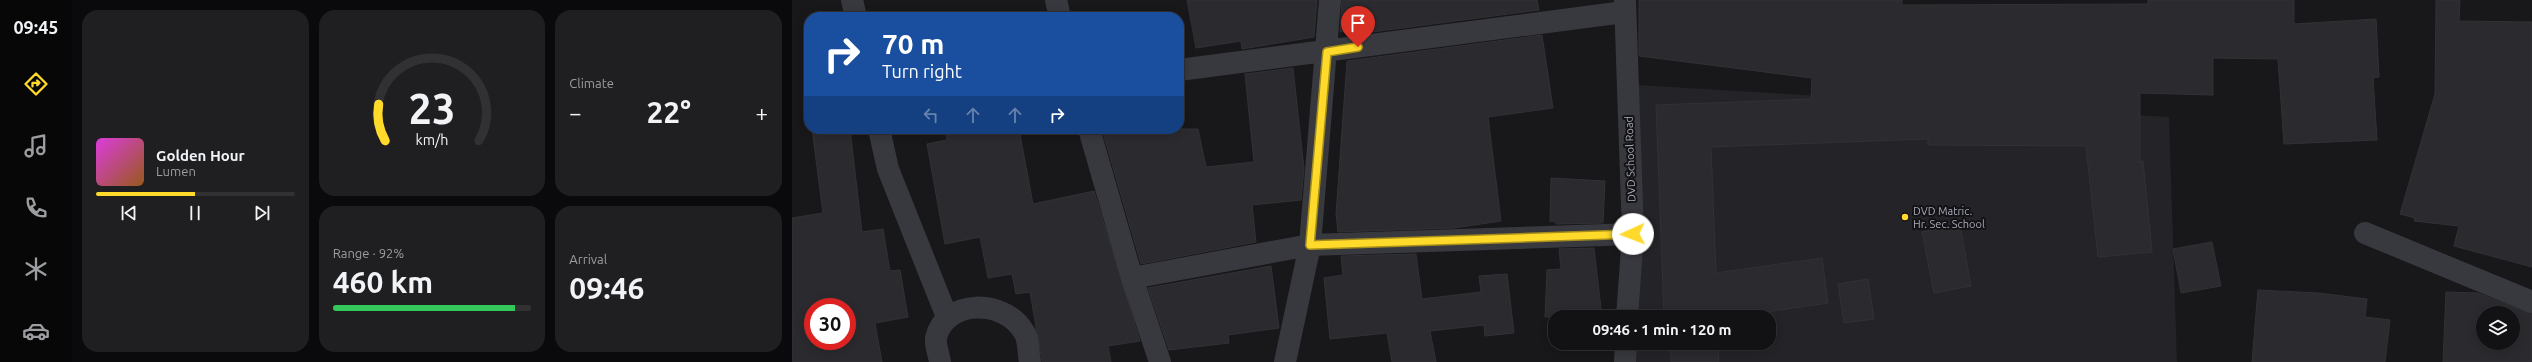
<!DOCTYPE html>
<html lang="en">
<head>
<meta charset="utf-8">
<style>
	:root { --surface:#121114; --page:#1f1f22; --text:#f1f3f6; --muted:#9c9da0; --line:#313134; --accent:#ffda2a }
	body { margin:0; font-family:Ubuntu,sans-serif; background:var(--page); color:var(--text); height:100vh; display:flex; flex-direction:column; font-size:15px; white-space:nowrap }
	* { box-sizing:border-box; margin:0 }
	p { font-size:13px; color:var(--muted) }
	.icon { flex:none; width:22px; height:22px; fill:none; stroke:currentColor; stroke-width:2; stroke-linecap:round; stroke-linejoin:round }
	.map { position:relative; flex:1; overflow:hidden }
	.panel { display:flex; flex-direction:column; gap:10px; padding:10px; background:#0a090b; width:720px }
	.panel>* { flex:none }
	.hud { position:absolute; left:12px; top:12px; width:380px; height:122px; border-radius:16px; box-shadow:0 2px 10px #0003,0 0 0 1px var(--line); background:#1a4fa0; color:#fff; overflow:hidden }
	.buttons { position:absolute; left:1684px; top:306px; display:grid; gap:8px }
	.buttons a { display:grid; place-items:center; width:44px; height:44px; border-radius:50%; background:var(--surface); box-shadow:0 2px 10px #0003,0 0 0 1px var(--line); font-size:20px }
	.speed { position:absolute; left:12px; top:298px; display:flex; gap:8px; font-size:20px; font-weight:700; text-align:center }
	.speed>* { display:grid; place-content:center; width:52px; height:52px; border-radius:50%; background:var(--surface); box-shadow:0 2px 10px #0003,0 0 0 1px var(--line); line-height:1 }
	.speed .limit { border:6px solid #d22; background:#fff; color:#111 }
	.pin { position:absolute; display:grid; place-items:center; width:34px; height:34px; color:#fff; margin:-41px -17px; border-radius:50% 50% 50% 0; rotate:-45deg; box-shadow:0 0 4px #0007 }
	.pin .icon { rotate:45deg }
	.me { position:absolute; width:44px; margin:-22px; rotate:268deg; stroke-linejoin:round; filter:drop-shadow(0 0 3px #0008) }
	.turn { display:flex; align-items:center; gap:14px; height:84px; padding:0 12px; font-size:18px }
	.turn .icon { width:52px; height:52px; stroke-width:2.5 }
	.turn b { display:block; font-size:28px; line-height:34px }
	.lanes { display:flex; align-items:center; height:38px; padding:0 12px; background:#0003; justify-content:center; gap:20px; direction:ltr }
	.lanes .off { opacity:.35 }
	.big { font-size:30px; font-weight:700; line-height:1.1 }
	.panel .widget { flex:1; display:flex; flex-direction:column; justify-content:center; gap:6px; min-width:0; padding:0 14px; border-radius:16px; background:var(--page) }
	.panel .dial { align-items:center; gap:0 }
	.dial svg { height:104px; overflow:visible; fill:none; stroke:var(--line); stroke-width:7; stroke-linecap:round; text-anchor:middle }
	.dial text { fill:var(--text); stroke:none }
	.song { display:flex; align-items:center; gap:12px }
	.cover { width:48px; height:48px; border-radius:6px; background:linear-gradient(135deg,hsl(300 70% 55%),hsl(30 70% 35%)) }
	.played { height:4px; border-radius:2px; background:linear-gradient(90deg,var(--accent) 50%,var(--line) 50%) }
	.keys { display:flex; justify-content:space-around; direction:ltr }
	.heat { display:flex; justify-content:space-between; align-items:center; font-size:22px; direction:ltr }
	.charge { height:6px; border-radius:3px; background:linear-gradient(90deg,#34c759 92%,var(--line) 0) }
	.panel .tiles { flex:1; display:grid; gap:10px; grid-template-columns:repeat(3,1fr) }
	.widget:first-child { grid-row:span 2 }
	.trip { position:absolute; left:756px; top:310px; width:228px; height:40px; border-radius:16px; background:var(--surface); box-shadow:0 2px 10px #0003,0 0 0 1px var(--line); font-weight:700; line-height:40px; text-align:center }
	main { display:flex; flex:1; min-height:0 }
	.tabs { display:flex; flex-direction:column; width:72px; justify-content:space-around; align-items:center; background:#070708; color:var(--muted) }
	.tabs .icon { width:28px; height:28px }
	.tabs .active { color:var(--accent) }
	.tabs b { font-size:18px; color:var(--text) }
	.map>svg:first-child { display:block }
	.built { fill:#242327 }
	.building { fill:#2b2a2e; stroke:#323136; fill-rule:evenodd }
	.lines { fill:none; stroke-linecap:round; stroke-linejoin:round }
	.street { stroke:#38383f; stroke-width:22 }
	.route-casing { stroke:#a68e1b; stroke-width:10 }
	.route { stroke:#ffda2a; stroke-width:7 }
	.poi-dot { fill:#ffda2a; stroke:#131215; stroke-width:1.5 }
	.labels { text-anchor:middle; stroke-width:4; stroke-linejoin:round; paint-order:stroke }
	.street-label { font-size:11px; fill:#a8abba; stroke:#131215 }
	.poi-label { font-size:11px; fill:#a8abba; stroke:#131215; text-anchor:start }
</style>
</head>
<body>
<main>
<nav class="tabs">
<b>09:45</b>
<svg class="icon active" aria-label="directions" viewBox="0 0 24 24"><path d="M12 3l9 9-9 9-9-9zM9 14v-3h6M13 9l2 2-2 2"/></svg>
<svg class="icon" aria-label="music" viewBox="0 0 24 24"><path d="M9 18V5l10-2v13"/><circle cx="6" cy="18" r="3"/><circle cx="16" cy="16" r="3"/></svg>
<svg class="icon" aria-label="phone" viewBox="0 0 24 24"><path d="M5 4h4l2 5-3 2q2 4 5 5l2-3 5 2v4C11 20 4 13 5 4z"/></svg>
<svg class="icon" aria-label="climate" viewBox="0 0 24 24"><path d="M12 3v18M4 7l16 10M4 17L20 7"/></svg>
<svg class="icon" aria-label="car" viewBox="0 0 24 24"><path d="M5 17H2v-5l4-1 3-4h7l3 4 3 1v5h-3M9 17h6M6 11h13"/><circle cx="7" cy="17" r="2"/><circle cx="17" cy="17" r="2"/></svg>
</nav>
<section class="panel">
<div class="tiles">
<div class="widget">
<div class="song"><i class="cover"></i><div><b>Golden Hour</b><p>Lumen</p></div></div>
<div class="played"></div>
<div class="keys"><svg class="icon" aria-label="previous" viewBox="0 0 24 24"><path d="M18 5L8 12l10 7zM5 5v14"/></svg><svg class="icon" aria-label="pause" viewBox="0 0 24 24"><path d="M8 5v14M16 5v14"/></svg><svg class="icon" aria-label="next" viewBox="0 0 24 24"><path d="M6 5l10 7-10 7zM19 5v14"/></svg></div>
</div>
<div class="widget dial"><svg viewBox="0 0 100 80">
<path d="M14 69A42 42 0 1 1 86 69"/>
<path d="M14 69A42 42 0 0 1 9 41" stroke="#ffda2a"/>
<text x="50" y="56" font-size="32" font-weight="700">23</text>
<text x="50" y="72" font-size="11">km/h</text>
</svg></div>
<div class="widget"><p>Climate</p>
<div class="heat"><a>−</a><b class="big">22°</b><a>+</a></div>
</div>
<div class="widget"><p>Range · 92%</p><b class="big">460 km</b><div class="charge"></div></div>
<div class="widget"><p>Arrival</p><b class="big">09:46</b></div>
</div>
</section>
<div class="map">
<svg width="1740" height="362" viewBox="0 0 1740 362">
	<rect width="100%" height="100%" fill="#18171a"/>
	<path class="built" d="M 845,85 L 1377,117 L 1385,362 L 844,362 L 844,343 L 977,343 L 977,317 L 844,317 Z"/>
	<path class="building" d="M 395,0 L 525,0 L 522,37 L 450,49 L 449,41 L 404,48 Z
		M 550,0 L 745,0 L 747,10 L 557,35 L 558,30 L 548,32 Z
		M 847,0 L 1110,0 L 1110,5 L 1356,4 L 1356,0 L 1502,0 L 1502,24 L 1584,19 L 1587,77 L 1581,78 L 1585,140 L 1492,144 L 1486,59 L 1421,58 L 1421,95 L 1348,93 L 1348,162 L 1351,161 L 1360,252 L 1306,257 L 1294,146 L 1136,145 L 1136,139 L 919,147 L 924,273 L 1030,258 L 1036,303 L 940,317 L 872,317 L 864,105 L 1019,99 L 1020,78 L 847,56 Z
		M 1644,0 L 1668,0 L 1667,21 L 1740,22 L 1740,267 L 1662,246 L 1667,226 L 1622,221 L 1623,218 L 1608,214 L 1643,94 Z
		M 750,35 L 761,108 L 696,117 L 709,221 L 662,228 L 546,232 L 544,214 L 555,61 Z
		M 501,68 L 512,169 L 509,200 L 460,205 L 464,242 L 349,264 L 311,133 L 329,129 L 406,129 L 414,167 L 462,162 L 453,74 Z
		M 20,129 L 58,129 L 70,232 L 91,229 L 98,271 L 108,270 L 116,317 L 83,323 L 90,362 L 0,362 L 0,218 L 31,213 ZM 21,307 L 55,307 L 55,341 L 21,341 Z
		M 153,129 L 227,129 L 241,204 L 302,191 L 348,341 L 316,346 L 319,362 L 250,362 L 238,292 L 224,294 L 220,274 L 196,278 L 188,237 L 153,244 L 135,144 L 155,140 Z
		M 759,178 L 813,181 L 811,223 L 764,224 L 764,222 L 758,221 Z
		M 1168,225 L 1179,286 L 1142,293 L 1130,232 Z
		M 1420,242 L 1429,286 L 1389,293 L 1381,249 Z
		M 802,248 L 810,317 L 753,317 L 755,270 L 769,269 L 767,249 Z
		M 624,254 L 630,299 L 689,292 L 687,276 L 715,274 L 722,333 L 693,336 L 692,325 L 638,331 L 644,362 L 600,362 L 595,333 L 538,339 L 532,278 L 551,275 L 549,256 Z
		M 479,266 L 487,328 L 436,335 L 437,343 L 377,350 L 356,288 Z
		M 1076,279 L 1082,319 L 1052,323 L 1046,284 Z
		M 1466,290 L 1526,293 L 1575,299 L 1573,317 L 1598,320 L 1593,362 L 1460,362 Z
		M 1654,292 L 1686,293 L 1740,314 L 1740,362 L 1651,362 ZM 1691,313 L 1721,313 L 1721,343 L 1691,343 Z
		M 878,343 L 926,343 L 927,362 L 879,362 Z"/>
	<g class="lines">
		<path class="street" d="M 60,0 L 64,17
			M 264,0 L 268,17
			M 833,0 L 841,234 L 835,317
			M 387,70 L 832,12
			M 87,129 L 96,169 L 155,317
			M 297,129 L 340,278 L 368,362
			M 1573,233 L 1740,302
			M 340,278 L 518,245 L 841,234
			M 148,362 C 147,355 143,345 144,338 C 153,299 212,298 232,332 C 237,339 236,353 238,362
			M 493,362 L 518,245 L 538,0
			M 833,362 L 834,343"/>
	</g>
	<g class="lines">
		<defs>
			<path id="route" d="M 566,47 L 535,52 L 518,245 L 841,234"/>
		</defs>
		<use href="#route" class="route-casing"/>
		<use href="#route" class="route"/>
	</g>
	<circle class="poi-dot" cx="1113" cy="217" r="4"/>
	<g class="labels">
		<g class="street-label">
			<text transform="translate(838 159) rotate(-92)" y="4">DVD School Road</text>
		</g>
		<g class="poi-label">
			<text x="1121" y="215">DVD Matric.<tspan x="1121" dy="13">Hr. Sec. School</tspan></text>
		</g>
	</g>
</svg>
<div class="buttons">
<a><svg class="icon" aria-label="layers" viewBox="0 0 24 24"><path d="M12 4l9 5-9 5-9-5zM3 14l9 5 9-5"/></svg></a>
</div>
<div class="speed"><div class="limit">30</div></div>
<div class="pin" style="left:566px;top:47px;background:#d93025"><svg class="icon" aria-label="arrive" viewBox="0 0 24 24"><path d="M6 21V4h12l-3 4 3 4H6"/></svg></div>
<svg class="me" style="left:841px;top:234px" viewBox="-20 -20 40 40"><circle r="19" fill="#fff"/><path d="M0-13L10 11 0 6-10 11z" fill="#ffda2a"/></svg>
<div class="trip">09:46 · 1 min · 120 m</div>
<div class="hud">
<div class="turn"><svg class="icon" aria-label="right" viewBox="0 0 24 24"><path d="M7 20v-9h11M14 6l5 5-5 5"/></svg><div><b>70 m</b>Turn right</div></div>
<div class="lanes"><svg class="icon off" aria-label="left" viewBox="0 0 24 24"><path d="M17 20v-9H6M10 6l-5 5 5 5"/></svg><svg class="icon off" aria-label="ahead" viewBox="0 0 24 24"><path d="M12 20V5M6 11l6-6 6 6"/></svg><svg class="icon off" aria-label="ahead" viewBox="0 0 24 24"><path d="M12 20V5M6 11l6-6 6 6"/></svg><svg class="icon" aria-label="right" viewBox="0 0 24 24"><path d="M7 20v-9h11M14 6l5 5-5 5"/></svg></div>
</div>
</div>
</main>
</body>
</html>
